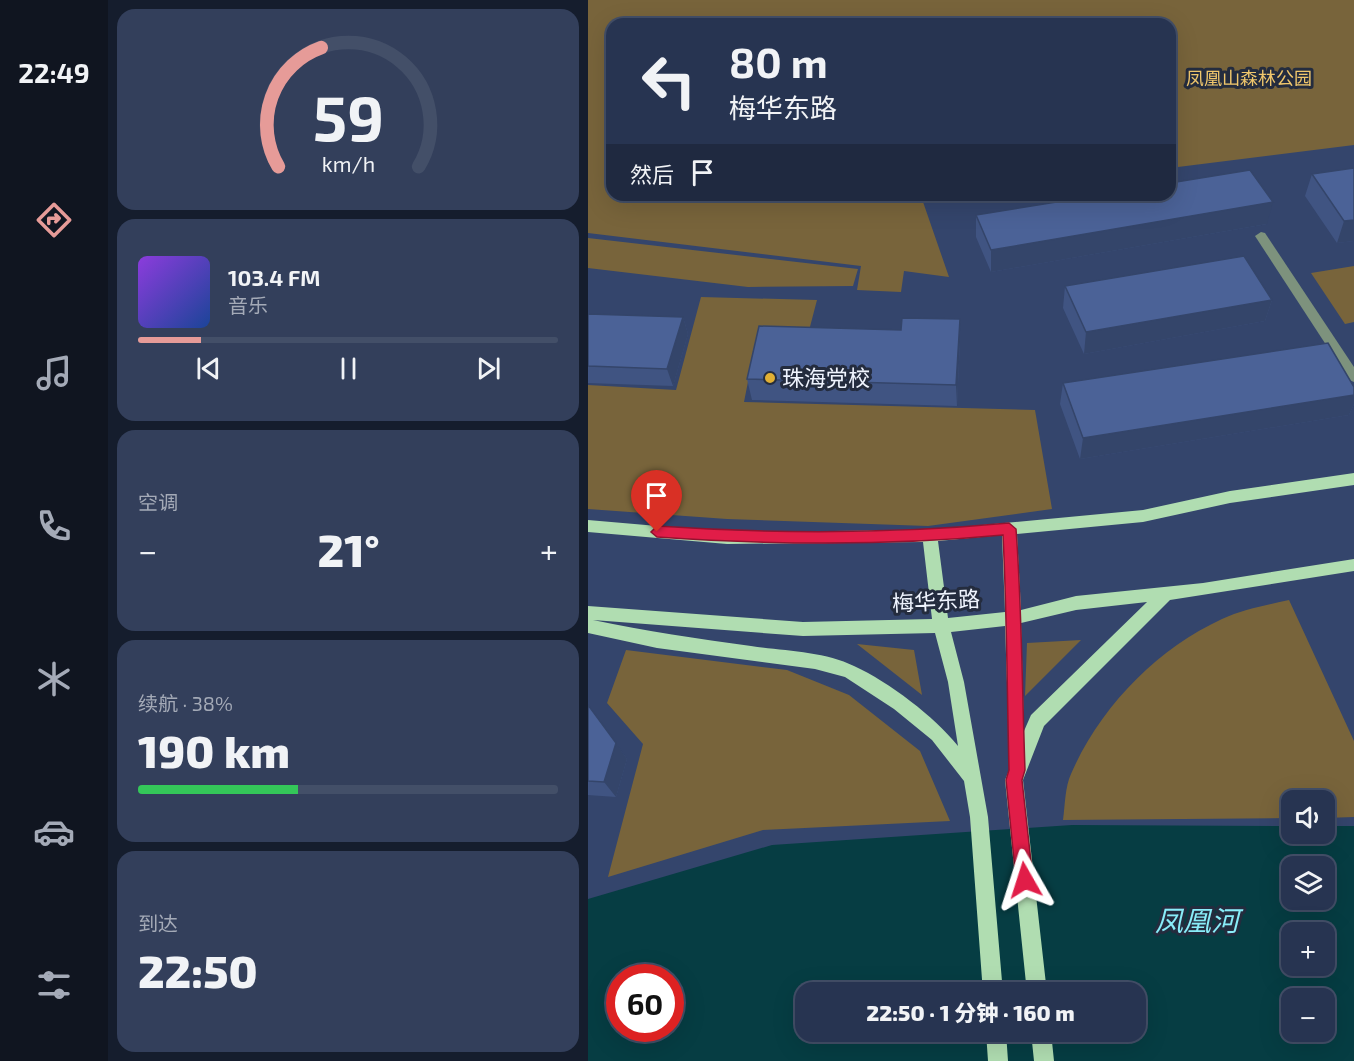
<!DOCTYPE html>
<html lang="zh">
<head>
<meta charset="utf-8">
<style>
	:root { --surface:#273451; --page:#333f5b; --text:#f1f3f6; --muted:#a4aab7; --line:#434f68; --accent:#e69b98 }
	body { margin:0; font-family:"Exo 2","Noto Sans SC",sans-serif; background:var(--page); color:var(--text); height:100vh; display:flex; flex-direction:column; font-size:22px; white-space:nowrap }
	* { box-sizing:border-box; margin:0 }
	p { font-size:20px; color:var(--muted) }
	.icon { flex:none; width:33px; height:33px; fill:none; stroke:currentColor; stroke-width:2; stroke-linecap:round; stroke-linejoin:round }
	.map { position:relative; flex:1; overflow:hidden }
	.panel { display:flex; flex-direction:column; gap:9px; padding:9px; background:#151d2d; width:480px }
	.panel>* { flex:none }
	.top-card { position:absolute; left:18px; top:18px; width:570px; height:183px; border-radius:18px; box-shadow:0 6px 24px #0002,0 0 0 2px var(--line); background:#273451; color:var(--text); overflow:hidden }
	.tools { position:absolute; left:693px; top:790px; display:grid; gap:12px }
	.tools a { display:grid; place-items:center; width:54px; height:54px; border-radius:12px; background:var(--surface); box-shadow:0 6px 24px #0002,0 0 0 2px var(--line); font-size:30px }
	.speed { position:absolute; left:18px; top:964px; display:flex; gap:12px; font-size:30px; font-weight:700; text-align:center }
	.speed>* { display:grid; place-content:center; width:78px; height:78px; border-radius:50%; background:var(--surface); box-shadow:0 6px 24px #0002,0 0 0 2px var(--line); line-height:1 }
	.speed .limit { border:9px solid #d22; background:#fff; color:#111 }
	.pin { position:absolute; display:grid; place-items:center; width:51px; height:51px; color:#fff; margin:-62px -26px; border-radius:50% 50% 50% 0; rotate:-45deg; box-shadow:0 0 6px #0007 }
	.pin .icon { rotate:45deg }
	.me { position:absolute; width:66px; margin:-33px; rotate:354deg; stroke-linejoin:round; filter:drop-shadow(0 0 4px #0008) }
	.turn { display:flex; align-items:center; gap:21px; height:126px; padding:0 24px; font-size:27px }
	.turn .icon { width:78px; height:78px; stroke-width:2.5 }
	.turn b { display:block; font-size:42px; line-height:51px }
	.then { display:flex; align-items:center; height:57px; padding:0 24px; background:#0003; gap:12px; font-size:22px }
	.big { font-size:45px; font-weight:800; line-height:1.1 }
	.panel .widget { flex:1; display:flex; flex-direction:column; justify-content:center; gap:9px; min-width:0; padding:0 21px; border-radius:18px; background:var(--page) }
	.panel .dial { align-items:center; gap:0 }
	.dial svg { height:156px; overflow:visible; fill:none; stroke:var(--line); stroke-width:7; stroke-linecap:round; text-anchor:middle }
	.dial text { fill:var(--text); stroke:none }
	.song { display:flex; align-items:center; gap:18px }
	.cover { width:72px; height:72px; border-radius:9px; background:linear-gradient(135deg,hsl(270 70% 55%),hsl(220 70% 35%)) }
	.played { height:6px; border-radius:3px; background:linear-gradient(90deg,var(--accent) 15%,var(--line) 15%) }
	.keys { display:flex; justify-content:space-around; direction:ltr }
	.heat { display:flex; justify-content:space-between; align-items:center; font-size:33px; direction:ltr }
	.charge { height:9px; border-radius:4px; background:linear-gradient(90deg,#34c759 38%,var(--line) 0) }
	.trip { position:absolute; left:207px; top:982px; width:351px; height:60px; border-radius:18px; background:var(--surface); box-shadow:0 6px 24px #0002,0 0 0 2px var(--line); font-weight:800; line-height:60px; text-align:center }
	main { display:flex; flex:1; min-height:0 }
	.tab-bar { display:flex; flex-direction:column; width:108px; justify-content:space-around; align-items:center; background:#101520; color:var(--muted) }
	.tab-bar .icon { width:42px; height:42px }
	.tab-bar .on { color:var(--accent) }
	.tab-bar b { font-size:27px; color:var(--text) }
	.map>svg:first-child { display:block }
	.green { fill:#78643b }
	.water { fill:#063d43; fill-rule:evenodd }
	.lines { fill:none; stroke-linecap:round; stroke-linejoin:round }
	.minor { fill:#7d927d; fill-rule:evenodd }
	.major { fill:#b0ddb1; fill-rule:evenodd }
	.wall { fill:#405482 }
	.shaded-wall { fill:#34456a }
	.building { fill:#4b6297; stroke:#34456a; stroke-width:1.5 }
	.route { fill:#e11d48; stroke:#92132f; stroke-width:1.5 }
	.poi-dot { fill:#e1af34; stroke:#242c3e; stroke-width:2 }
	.labels { text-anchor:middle; stroke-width:6; stroke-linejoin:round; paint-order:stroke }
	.far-park-label { font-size:18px; fill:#f0c76c; stroke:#242c3e }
	.poi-label { font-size:22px; fill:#eff4fe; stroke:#242c3e; text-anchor:start }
	.street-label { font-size:22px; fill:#eff4fe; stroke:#242c3e }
	.near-water-label { font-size:28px; font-style:italic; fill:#89edf9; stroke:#242c3e }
</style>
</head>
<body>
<main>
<nav class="tab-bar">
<b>22:49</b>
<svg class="icon on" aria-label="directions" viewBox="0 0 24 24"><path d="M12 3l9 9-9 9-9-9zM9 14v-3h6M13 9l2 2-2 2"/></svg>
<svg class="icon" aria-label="music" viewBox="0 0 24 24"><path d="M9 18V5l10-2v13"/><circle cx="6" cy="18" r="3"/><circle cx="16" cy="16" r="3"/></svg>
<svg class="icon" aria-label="phone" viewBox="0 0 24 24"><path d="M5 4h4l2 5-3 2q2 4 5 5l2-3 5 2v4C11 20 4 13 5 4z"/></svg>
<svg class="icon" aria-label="climate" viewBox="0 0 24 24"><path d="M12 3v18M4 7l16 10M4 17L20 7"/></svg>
<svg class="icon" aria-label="car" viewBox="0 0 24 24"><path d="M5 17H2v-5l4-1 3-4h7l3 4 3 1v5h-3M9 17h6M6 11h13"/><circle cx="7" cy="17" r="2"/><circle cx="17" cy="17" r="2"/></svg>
<svg class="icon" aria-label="filters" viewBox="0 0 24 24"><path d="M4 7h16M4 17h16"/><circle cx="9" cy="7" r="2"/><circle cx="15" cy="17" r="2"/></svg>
</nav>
<section class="panel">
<div class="widget dial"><svg viewBox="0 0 100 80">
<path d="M14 69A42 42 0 1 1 86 69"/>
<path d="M14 69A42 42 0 0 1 36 8" stroke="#e69b98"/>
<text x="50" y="56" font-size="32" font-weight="700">59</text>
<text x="50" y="72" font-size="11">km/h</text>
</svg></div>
<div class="widget">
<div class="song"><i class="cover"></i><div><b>103.4 FM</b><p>音乐</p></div></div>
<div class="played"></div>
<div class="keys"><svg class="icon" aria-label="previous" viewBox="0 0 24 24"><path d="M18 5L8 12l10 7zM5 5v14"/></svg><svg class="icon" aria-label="pause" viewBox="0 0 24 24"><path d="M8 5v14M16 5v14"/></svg><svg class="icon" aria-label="next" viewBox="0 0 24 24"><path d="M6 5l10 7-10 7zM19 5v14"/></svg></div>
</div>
<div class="widget"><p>空调</p>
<div class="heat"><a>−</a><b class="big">21°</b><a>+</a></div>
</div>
<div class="widget"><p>续航 · 38%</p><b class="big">190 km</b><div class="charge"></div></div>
<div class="widget"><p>到达</p><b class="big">22:50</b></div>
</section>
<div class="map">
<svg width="766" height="1061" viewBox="0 0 766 1061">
	<rect width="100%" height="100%" fill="#34456c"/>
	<path class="green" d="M 0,0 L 766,0 L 766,145 L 582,168 L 582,24 L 24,24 L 24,195 L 361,195 L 334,199 L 361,277 L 316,271 L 313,292 L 269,290 L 273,266 L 0,233 Z
		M 0,238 L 270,269 L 265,286 L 160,287 L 0,268 Z
		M 766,266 L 766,322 L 757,324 L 723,273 Z
		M 113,297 L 229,300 L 218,342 L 168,341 L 156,402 L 447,410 L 464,509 L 340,526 L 139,519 L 0,509 L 0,385 L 88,390 Z
		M 701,600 L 766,741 L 766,817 L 737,818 L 736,801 L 704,801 L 703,818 L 475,820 C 477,805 477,787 483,774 C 512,707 569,649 634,619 C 655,609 679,605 701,600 Z
		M 493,640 L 437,696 L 439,643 Z
		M 269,644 L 326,650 L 334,695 Z
		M 38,650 L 199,670 L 261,695 L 332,751 L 362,821 L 175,830 L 20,877 L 55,744 L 19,703 Z"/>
	<path class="water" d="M 484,825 L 703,826 L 704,834 L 736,834 L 737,826 L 766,826 L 766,1061 L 0,1061 L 0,899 L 184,845 ZM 704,867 L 736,867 L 736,900 L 704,900 ZM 704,933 L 736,933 L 736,966 L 704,966 ZM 32,978 L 82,978 L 82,1029 L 32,1029 ZM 218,993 L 548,993 L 548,1032 L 218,1032 ZM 704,999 L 736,999 L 736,1032 L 704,1032 Z"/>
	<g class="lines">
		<path class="minor" d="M 673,232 L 677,233 L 766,367 L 766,382 L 761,380 L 667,236 Z"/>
		<path class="major" d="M 766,473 L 766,485 L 642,503 L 555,522 L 429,534 L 433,610 L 488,596 L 615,583 L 766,559 L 766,571 L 582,600 L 456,726 L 435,780 L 459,993 L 439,993 L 417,780 L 422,768 L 417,626 L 363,632 L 376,682 L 400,817 L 415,993 L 395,993 L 382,817 L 376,781 L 344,740 L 306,709 L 257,677 L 227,669 L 69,648 L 0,633 L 0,606 L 215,622 L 344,619 L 335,542 L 139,544 L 0,532 L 0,520 L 139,532 L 342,530 L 555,510 L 642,491 ZM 414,535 L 417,612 L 360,618 L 350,541 ZM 559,602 L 443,715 L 436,731 L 433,623 L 488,610 ZM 5,620 L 215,636 L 347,633 L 360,682 L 370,746 C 347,717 301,682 266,666 C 236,651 196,651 163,646 C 110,639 58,631 5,620 Z
			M 398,1032 L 418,1032 L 420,1061 L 400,1061 Z
			M 443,1032 L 463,1032 L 466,1061 L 446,1061 Z"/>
	</g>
	<path class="wall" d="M 766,168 L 766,241 L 749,243 L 717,196 L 724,174 Z
		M 388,215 L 679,224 L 403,272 L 388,237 Z
		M 477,286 L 684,300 L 677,321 L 496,354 L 475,308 Z
		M 0,314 L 95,317 L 100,334 L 85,386 L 0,383 Z
		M 372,319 L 372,341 L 369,406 L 164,400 L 159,379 L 313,330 Z
		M 475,383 L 766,387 L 766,404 L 761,415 L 492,459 L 472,404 Z
		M 0,705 L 39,759 L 28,797 L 0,795 Z"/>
	<path class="shaded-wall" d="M 685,202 L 679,224 L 403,272 L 403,250 Z
		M 766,220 L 766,241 L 749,243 L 756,221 Z
		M 684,300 L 677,321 L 496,354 L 498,332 Z
		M 95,317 L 100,334 L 85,386 L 79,369 Z
		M 372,319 L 372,341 L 369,406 L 368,385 Z
		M 766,395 L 766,404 L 761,415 L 492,459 L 495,438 Z
		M 28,743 L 39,759 L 28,797 L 16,782 Z"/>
	<path class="building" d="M 766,168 L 766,220 L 756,221 L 724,174 Z
		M 662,170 L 685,202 L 403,250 L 388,215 L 512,195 L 582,195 L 582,183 Z
		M 656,256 L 684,300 L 498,332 L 477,286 Z
		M 0,314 L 95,317 L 79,369 L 0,366 Z
		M 314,318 L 372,319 L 368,385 L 159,379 L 171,326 L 313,330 Z
		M 740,343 L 766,387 L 766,395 L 495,438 L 475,383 Z
		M 0,705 L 28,743 L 16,782 L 0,781 Z"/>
	<path class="route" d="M 421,523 L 428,529 C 434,609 434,689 437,770 L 434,780 L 445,880 L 443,887 L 437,889 L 431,887 L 428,880 L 418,780 L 421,770 C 419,691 419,613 415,535 C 300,546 185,545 69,537 L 63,532 L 69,526 C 187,534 304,534 421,523 Z"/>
	<circle class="poi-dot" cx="182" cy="378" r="6"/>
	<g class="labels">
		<g class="far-park-label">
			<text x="661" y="85">凤凰山森林公园</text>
		</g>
		<g class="poi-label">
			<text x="194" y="386">珠海党校</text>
		</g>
		<g class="street-label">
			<text transform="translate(348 601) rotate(-3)" y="8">梅华东路</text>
		</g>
		<g class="near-water-label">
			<text x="609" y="931">凤凰河</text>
		</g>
	</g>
</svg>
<div class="tools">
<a><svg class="icon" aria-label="sound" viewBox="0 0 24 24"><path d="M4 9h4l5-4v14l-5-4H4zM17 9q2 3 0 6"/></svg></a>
<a><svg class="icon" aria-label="layers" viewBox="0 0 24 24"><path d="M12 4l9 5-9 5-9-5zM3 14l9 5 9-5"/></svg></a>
<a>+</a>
<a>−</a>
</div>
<div class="speed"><div class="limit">60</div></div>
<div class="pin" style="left:69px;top:532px;background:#d93025"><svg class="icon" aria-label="arrive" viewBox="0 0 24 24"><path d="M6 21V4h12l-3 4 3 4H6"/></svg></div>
<svg class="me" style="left:437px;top:880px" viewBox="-20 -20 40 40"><path d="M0-17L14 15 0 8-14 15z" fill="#e11d48" stroke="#fff" stroke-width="4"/></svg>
<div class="trip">22:50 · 1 分钟 · 160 m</div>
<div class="top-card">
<div class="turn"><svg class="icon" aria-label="left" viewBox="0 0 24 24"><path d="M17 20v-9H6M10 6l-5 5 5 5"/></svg><div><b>80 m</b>梅华东路</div></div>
<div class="then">然后<svg class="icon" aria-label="arrive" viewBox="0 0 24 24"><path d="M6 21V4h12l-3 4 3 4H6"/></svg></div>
</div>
</div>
</main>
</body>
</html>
